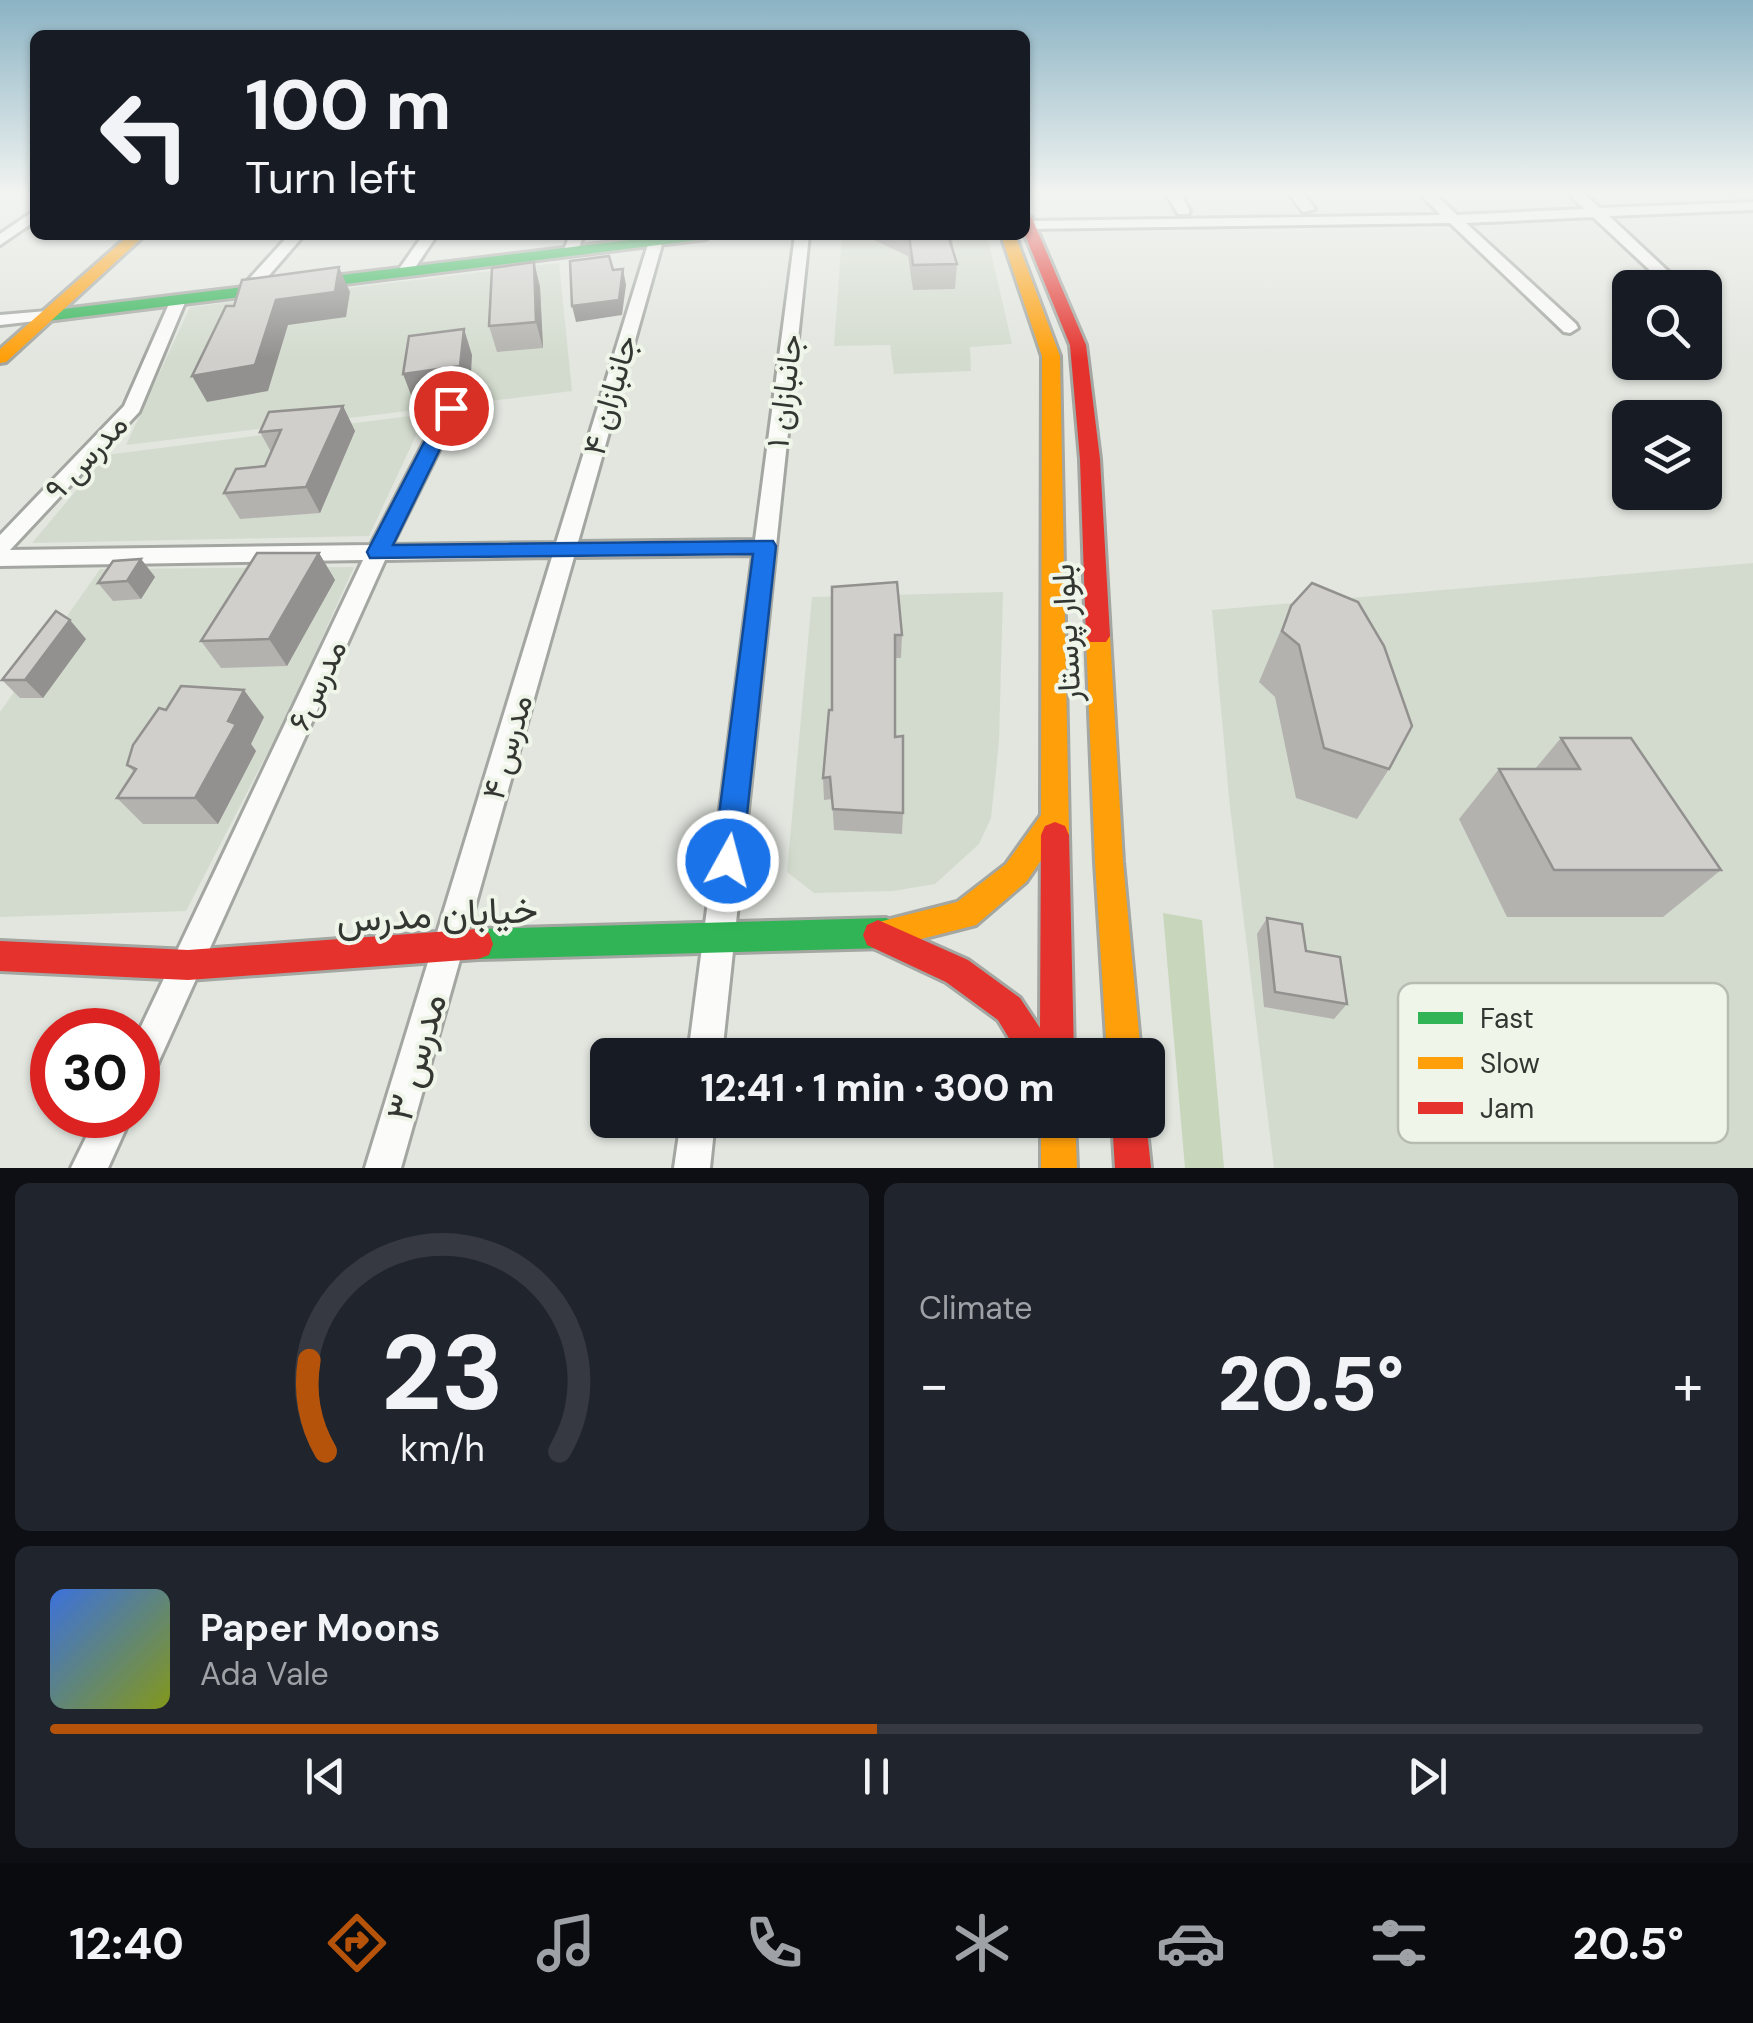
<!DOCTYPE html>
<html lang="en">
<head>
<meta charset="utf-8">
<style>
	:root { --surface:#171b24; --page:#20242c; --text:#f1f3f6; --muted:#9ea1a6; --line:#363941; --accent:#b45309 }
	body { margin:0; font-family:"DM Sans",Vazirmatn,sans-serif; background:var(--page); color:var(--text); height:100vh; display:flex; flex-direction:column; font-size:38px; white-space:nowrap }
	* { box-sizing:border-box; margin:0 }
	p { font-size:32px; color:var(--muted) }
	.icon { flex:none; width:55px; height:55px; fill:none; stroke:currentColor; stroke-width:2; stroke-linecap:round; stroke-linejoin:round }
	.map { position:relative; height:1168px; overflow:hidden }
	.panel { display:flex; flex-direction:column; gap:15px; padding:15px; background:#0d0f14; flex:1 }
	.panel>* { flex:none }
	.hud { position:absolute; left:30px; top:30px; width:1000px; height:210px; border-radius:15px; box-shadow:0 2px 8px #0004; background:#171b24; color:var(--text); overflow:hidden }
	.buttons { position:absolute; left:1612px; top:270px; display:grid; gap:20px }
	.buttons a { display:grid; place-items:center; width:110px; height:110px; border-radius:15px; background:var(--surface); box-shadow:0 2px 8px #0004; font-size:50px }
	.speed { position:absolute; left:30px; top:1008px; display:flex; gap:20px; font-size:50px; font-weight:700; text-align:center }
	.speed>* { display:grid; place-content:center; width:130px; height:130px; border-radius:50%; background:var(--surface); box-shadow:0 2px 8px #0004; line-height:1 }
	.speed .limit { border:15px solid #d22; background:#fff; color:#111 }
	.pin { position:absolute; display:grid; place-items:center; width:85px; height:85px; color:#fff; margin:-42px; border:5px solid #fff; border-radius:50%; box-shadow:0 2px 10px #0007 }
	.me { position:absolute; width:110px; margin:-55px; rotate:7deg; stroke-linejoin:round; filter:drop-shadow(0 0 8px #0008) }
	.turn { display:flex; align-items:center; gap:35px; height:210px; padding:0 50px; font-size:45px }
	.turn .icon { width:130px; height:130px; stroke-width:2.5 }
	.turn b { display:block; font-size:70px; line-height:85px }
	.big { font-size:75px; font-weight:800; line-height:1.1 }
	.panel .tile { flex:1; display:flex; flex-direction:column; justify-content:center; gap:15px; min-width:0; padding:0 35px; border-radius:15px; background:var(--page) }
	.panel .dial { align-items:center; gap:0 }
	.dial svg { height:260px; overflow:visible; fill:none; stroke:var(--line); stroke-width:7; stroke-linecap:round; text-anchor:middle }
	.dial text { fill:var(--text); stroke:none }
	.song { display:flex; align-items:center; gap:30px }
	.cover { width:120px; height:120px; border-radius:15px; background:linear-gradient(135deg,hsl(220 70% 55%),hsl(70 70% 35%)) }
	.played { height:10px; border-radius:5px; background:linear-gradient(90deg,var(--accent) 50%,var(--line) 50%) }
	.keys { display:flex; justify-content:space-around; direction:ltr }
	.heat { display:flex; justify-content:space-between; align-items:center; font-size:55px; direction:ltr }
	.panel .tiles { flex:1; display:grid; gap:15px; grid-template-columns:1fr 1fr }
	.tile:last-child { grid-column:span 2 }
	.trip { position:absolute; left:590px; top:1038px; width:575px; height:100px; border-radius:15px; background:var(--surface); box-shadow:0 2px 8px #0004; font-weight:800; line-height:100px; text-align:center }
	.menu { display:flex; height:160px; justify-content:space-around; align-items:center; background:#090b0e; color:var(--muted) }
	.menu .icon { width:70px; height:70px }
	.menu .selected { color:var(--accent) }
	.menu b { font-size:45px; color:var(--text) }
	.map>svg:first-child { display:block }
	.built { fill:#d3dbce }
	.green { fill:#c8d6bc }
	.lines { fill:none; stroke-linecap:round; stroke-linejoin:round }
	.street-casing { stroke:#a3a6a1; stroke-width:6 }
	.fast-casing { stroke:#a3a6a1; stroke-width:6 }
	.slow-casing { stroke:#a3a6a1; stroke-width:6 }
	.jam-casing { stroke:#a3a6a1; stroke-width:6 }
	.street { fill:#fbfbfa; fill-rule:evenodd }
	.fast { fill:#30b455; fill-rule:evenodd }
	.slow { fill:#ff9f0a; fill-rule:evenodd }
	.jam { fill:#e5322d; fill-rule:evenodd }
	.wall { fill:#b3b2af }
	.shaded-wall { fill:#92918f }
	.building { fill:#d0cfcc; stroke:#92918f; stroke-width:2.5 }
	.route { fill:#1a73e8; stroke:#114b97; stroke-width:2.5 }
	.labels { text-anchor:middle; stroke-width:8; stroke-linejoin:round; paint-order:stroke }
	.street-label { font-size:32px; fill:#343632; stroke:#eff6e9 }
	.near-street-label { font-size:38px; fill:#343632; stroke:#eff6e9 }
	.key { fill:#eff6e9; stroke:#b7bcb2; stroke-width:2.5 }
	.key-label { font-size:28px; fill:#343632 }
</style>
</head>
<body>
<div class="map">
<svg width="1753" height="1168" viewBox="0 0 1753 1168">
	<rect width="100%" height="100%" fill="#e2e6df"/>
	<path class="built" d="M 842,235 L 987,235 L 1012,344 L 970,347 L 971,371 L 894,374 L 890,345 L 834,346 Z
		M 559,263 L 572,391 L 126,445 L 190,307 Z
		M 426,414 L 369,536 L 32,543 L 106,455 Z
		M 1753,563 L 1753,1168 L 1274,1168 L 1230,807 L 1212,610 Z
		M 354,567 L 289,711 L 186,911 L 0,917 L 0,712 L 100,569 Z
		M 1003,592 L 999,741 L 991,818 L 979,844 L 935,884 L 893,891 L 814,893 L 787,872 L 812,597 Z"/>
	<path class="green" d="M 1163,913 L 1202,920 L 1224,1168 L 1185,1168 Z"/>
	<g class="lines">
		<defs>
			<path id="street" d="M 1167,195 L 1181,195 L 1190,211 L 1188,214 L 1178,214 Z
				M 1290,195 L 1304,195 L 1315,209 L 1303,212 Z
				M 1421,195 L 1436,195 L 1457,215 L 1584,209 L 1570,195 L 1585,195 L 1600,208 L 1753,202 L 1753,210 L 1609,216 L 1686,288 L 1669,288 L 1593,217 L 1466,223 L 1576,324 L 1578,328 L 1570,333 L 1564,332 L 1450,223 L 1025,229 L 1028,221 L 1441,215 Z
				M 35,210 L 35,221 L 0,245 L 0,234 Z
				M 289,235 L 304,235 L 252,295 L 240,295 L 240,289 Z
				M 423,235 L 437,235 L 410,275 L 400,275 L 397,272 Z
				M 570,235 L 584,235 L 577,252 L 570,256 L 563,252 Z
				M 795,235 L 809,235 L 722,1055 L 688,1055 L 753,555 L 574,557 L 401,1168 L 365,1168 L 552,557 L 385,560 L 150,1081 L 138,1086 L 138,1033 L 363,560 L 0,566 L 0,535 L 124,406 L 172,297 L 186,300 L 139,412 L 10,550 L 371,545 L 442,408 L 451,402 L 460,408 L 392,545 L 556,543 L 649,241 L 656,237 L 663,241 L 578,542 L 755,540 Z
				M 47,311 L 55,316 L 53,319 L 0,325 L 0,315 Z
				M 97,1115 L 132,1115 L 108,1168 L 71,1168 Z
				M 681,1120 L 715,1120 L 710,1168 L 674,1168 Z"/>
			<path id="fast" d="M 671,235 L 713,235 L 706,239 L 47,321 L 39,316 L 47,311 Z
				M 886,918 L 897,923 L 901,933 L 897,943 L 886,948 L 478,959 L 467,955 L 463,944 L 467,933 L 478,929 Z"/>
			<path id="slow" d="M 129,235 L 145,235 L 6,362 L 0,363 L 0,349 Z
				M 1001,235 L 1015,235 L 1060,356 L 1069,835 L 1065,844 L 1051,846 L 1026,882 L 976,925 L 886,948 L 875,943 L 871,933 L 875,923 L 957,902 L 1006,864 L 1041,815 L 1042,356 Z
				M 1098,627 L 1106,630 L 1110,636 L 1123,862 L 1141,1055 L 1107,1055 L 1095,862 L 1086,636 L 1090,630 Z
				M 1041,1120 L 1075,1120 L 1077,1168 L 1041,1168 Z"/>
			<path id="jam" d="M 1025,214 L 1032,218 L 1086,345 L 1100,459 L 1110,636 L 1106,642 L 1090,642 L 1086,636 L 1080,459 L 1070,345 L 1025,235 Z
				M 1055,822 L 1065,826 L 1069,835 L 1074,1055 L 1019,1055 L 998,1020 L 946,982 L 867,945 L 863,935 L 867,925 L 878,920 L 968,960 L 1020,998 L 1040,1028 L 1041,835 L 1045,826 Z
				M 478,929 L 489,933 L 493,944 L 489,955 L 478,959 L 188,980 L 0,971 L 0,941 L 188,950 Z
				M 1112,1120 L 1146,1120 L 1151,1168 L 1115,1168 Z"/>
		</defs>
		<use href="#street" class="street-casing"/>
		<use href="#fast" class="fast-casing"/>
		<use href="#slow" class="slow-casing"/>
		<use href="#jam" class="jam-casing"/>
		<use href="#street" class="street"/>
		<use href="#fast" class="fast"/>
		<use href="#slow" class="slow"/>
		<use href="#jam" class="jam"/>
	</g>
	<path class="wall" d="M 863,235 L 952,235 L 953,249 L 957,264 L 955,289 L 913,290 L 908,256 Z
		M 534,262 L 540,287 L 543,348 L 497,352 L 489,326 Z
		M 343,406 L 355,431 L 320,513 L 240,519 L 224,493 L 265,466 L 271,452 L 260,432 Z
		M 319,553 L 335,580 L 287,666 L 221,668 L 201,641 Z
		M 141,559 L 155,577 L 141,599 L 113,601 L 98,583 Z
		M 832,587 L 902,635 L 901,658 L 895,658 L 895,737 L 903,813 L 902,834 L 834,830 L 832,799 L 824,800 L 823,778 L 832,710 Z
		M 1291,606 L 1389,769 L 1357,819 L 1296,798 L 1275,697 L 1259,682 Z
		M 86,639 L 43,698 L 20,698 L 2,680 Z
		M 166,710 L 264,717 L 251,744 L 256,751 L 218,824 L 143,824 L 117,798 L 134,772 L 127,765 Z
		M 1561,738 L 1721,870 L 1663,917 L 1507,917 L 1459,819 L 1499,769 L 1535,769 Z
		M 1267,918 L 1306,951 L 1347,1004 L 1334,1019 L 1264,1007 L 1257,934 Z"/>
	<path class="shaded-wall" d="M 534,262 L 540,287 L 543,348 L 536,322 Z
		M 339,267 L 350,292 L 346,317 L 288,325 L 268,391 L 207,402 L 192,376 L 276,300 Z
		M 623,269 L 626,285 L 622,315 L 576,322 L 572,306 Z
		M 464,329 L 472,355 L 470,392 L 413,400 L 403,374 Z
		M 343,406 L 355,431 L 320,513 L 306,487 Z
		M 319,553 L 335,580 L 287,666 L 269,639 Z
		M 141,559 L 155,577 L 141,599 L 127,581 Z
		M 70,620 L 86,639 L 43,698 L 25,680 Z
		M 244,690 L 264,717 L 251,744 L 256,751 L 218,824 L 195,798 L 228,721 Z"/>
	<path class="building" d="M 909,235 L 952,235 L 953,238 L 949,238 L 957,264 L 913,265 Z
		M 609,256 L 613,270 L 623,269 L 619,300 L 572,306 L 570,261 Z
		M 534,262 L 536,322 L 489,326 L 492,268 Z
		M 339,267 L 335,292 L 276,300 L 255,365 L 192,376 L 226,306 L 234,306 L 242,280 Z
		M 464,329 L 460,366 L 403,374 L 409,336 Z
		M 343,406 L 306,487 L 224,493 L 236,469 L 265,466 L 281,430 L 260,432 L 269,412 Z
		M 257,553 L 319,553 L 269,639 L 201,641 Z
		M 141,559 L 127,581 L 98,583 L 113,561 Z
		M 897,582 L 902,635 L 895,635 L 895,737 L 903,736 L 903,813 L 833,809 L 830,777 L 823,778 L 829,710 L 832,710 L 832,587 Z
		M 1312,583 L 1358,602 L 1384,646 L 1412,726 L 1389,769 L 1324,748 L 1299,645 L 1282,631 L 1291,606 Z
		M 56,611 L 70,620 L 25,680 L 2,680 Z
		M 181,686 L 244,690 L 228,721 L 236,724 L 195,798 L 117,798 L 136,769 L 127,765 L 133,745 L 159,708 L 166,710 Z
		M 1561,738 L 1631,738 L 1721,870 L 1554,870 L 1499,769 L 1580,769 Z
		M 1267,918 L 1302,924 L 1306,951 L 1340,957 L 1347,1004 L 1275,992 Z"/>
	<linearGradient id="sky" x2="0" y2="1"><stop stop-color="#8bb3c4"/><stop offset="0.54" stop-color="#f2f4f1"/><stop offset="1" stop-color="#f2f4f1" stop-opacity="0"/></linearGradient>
	<rect width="1753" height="359" fill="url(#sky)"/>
	<path class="route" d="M 451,402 L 460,408 L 393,545 L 773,541 L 776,546 L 742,861 L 738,870 L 728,874 L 717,870 L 713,861 L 753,554 L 370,558 L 367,552 L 442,408 Z"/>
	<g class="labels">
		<g class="street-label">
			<text transform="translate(784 391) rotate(-83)" y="11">جانبازان ۱</text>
			<text transform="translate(610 395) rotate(-74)" y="11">جانبازان ۴</text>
			<text transform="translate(86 457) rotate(-47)" y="11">مدرس ۹</text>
			<text transform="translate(1066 633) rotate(-93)" y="11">بلوار پرستار</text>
			<text transform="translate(317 685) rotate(-65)" y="11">مدرس۶</text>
			<text transform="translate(507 747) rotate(-74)" y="11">مدرس ۴</text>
		</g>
		<g class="near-street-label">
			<text transform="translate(437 914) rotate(-3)" y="13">خیابان مدرس</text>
			<text transform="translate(416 1057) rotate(-74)" y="13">مدرس ۳</text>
		</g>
	</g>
	<rect x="1398" y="983" width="330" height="160" rx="15" class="key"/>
	<rect x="1418" y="1012" width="45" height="12" fill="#30b455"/>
	<rect x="1418" y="1057" width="45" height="12" fill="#ff9f0a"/>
	<rect x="1418" y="1102" width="45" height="12" fill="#e5322d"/>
	<g class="key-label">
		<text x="1480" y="1028">Fast</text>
		<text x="1480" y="1073">Slow</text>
		<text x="1480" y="1118">Jam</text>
	</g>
</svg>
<div class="buttons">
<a><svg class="icon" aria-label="search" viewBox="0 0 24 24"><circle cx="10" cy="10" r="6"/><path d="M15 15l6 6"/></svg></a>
<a><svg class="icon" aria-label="layers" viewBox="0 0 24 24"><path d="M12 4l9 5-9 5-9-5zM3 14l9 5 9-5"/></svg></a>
</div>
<div class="speed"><div class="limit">30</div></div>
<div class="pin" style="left:451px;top:408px;background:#d93025"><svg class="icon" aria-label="arrive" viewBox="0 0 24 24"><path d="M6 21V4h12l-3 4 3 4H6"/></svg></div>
<svg class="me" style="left:728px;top:861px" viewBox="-20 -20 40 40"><circle r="17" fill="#1a73e8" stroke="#fff" stroke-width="3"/><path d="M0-11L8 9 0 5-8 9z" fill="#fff"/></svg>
<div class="trip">12:41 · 1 min · 300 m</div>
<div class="hud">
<div class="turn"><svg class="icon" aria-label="left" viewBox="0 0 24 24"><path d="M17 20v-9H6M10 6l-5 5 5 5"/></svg><div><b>100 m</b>Turn left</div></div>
</div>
</div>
<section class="panel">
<div class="tiles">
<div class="tile dial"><svg viewBox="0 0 100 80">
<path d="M14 69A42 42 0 1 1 86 69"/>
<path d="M14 69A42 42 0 0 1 9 41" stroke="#b45309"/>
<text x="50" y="56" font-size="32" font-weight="700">23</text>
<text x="50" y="72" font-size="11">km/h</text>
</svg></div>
<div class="tile"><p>Climate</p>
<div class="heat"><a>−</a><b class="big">20.5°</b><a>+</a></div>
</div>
<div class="tile">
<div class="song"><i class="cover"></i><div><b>Paper Moons</b><p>Ada Vale</p></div></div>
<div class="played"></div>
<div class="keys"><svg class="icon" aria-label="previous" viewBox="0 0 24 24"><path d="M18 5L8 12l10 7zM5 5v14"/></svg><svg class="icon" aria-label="pause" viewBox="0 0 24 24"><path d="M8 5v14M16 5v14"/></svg><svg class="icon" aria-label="next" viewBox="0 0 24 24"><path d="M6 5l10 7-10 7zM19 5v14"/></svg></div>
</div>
</div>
</section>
<nav class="menu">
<b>12:40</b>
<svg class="icon selected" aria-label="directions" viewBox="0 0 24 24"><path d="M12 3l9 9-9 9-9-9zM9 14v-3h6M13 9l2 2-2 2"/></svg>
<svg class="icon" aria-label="music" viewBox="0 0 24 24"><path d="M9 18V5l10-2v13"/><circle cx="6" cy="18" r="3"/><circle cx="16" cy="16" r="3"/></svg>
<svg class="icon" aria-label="phone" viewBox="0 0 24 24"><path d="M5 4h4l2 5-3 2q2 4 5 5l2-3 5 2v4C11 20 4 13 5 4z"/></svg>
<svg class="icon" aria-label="climate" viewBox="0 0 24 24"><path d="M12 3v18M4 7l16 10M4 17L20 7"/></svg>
<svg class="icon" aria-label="car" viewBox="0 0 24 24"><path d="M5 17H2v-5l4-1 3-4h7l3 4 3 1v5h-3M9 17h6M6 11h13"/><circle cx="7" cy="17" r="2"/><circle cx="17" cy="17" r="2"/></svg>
<svg class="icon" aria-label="filters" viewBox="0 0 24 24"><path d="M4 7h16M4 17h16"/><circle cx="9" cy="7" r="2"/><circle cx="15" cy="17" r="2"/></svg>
<b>20.5°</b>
</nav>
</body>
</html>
